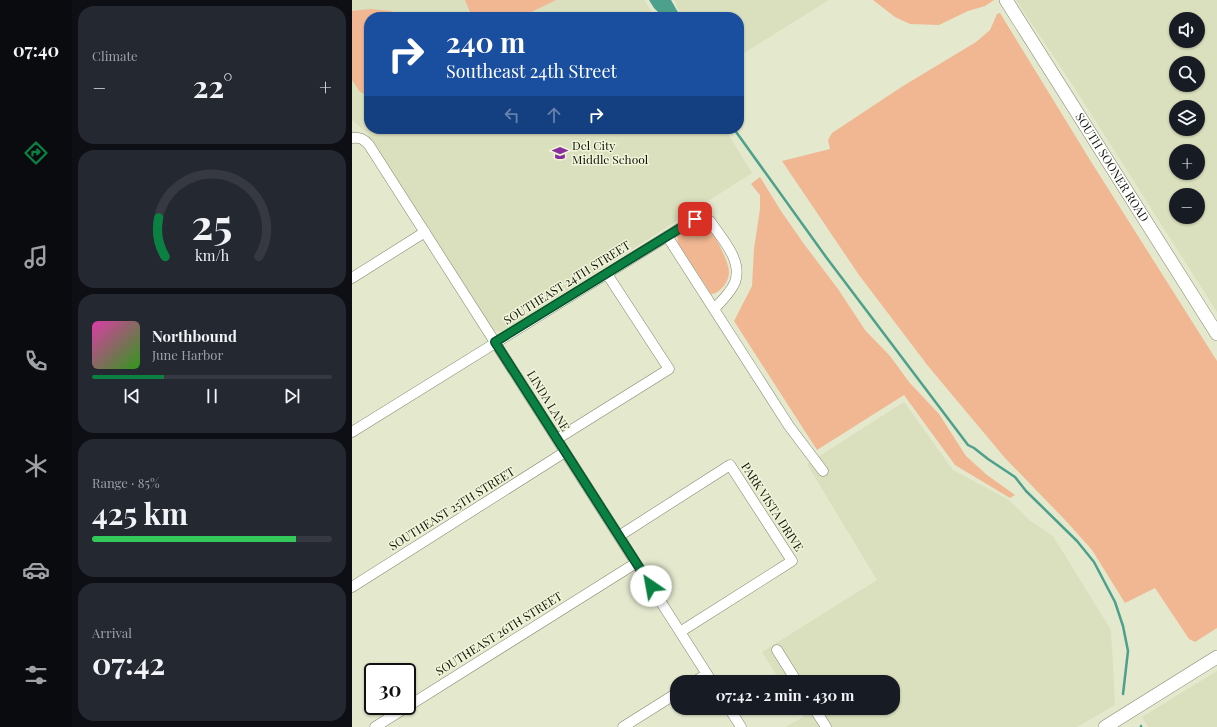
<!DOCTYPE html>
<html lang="en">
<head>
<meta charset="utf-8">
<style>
	:root { --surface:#171b24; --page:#242831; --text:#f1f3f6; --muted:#9ea1a6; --line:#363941; --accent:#0b8043 }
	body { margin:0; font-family:"Playfair Display",serif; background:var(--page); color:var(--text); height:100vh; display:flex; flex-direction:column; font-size:15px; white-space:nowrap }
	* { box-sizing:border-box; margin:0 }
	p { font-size:13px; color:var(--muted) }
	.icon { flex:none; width:22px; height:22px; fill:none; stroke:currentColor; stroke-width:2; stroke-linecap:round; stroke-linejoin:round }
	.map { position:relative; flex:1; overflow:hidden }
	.side { display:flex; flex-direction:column; gap:6px; padding:6px; background:#0d0f14; width:280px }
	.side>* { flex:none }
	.top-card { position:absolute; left:12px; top:12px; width:380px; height:122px; border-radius:16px; box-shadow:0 1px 3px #0004; background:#1a4fa0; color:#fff; overflow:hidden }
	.fabs { position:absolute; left:817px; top:12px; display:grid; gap:8px }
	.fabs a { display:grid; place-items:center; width:36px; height:36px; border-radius:50%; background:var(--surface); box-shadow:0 1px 3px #0004; font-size:20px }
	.speed { position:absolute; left:12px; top:663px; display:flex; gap:8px; font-size:20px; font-weight:700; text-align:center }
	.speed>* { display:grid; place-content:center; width:52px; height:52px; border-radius:50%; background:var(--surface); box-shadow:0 1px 3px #0004; line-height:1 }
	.speed .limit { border:2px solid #111; border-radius:6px; background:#fff; color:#111 }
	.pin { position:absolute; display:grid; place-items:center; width:34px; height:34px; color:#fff; margin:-17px; border-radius:8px; box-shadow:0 2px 6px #0006 }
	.me { position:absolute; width:44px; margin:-22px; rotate:327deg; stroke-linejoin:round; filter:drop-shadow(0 0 3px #0008) }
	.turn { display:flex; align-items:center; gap:14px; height:84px; padding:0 16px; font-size:18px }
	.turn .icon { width:52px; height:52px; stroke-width:2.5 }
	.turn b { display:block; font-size:28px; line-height:34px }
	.lanes { display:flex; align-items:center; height:38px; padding:0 16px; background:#0003; justify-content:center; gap:20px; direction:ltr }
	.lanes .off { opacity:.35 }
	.big { font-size:30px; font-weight:700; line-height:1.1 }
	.side .card { flex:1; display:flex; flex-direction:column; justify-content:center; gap:6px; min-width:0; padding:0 14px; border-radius:16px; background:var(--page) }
	.side .dial { align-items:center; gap:0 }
	.dial svg { height:104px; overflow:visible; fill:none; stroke:var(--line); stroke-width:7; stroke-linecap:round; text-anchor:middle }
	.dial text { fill:var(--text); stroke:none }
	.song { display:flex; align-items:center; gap:12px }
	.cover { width:48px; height:48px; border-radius:6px; background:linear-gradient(135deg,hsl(320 70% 55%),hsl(110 70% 35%)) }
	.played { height:4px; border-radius:2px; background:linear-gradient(90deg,var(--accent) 30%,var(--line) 30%) }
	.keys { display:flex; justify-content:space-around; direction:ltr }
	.heat { display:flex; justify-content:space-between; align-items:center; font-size:22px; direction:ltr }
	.charge { height:6px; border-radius:3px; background:linear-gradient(90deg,#34c759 85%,var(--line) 0) }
	.trip { position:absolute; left:318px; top:675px; width:230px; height:40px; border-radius:16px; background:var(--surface); box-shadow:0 1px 3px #0004; font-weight:700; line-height:40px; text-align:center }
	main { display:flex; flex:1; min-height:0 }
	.tabs { display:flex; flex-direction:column; width:72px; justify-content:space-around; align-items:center; background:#090b0e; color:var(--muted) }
	.tabs .icon { width:28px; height:28px }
	.tabs .current { color:var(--accent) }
	.tabs b { font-size:18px; color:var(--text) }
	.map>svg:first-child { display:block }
	.built { fill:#dadfbd; fill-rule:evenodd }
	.green { fill:#f1b792 }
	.water { fill:#4da08c }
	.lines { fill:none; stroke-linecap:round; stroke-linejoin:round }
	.stream { stroke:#4da08c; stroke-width:2.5 }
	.minor-casing { stroke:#81856c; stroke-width:11 }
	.major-casing { stroke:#81856c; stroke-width:14 }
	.minor { stroke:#fff; stroke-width:10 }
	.major { stroke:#fff; stroke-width:13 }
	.route-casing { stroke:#07532c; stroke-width:10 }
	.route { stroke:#0b8043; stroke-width:7 }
	.labels { text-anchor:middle; stroke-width:3; stroke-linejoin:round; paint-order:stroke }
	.poi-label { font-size:12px; fill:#13150b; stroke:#f1f5da; text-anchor:start }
	.street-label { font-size:12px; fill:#13150b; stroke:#f1f5da }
</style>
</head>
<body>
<main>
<nav class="tabs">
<b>07:40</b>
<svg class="icon current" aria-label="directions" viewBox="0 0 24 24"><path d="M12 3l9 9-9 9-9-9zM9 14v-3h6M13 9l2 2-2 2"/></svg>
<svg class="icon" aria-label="music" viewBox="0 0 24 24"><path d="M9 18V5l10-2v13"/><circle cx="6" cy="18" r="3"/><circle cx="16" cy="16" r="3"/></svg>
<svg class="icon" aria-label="phone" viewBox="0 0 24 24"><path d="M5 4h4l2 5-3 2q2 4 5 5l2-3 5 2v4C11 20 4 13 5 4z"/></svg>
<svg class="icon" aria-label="climate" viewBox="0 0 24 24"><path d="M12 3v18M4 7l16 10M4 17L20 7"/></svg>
<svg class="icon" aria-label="car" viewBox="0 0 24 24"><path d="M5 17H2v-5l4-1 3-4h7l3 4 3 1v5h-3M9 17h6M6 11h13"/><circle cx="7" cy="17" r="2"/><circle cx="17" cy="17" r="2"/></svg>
<svg class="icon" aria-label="filters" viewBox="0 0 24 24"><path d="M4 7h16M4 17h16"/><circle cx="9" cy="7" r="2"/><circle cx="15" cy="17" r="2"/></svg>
</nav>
<section class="side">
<div class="card"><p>Climate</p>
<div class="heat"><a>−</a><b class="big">22°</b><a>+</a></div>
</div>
<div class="card dial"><svg viewBox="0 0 100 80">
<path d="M14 69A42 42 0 1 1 86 69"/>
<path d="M14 69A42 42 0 0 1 9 39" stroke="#0b8043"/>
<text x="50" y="56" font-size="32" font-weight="700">25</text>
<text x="50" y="72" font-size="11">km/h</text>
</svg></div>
<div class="card">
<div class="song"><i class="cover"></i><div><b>Northbound</b><p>June Harbor</p></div></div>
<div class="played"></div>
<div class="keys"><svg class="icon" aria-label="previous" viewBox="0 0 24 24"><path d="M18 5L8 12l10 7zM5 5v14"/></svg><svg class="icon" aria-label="pause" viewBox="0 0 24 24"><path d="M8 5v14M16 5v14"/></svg><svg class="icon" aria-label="next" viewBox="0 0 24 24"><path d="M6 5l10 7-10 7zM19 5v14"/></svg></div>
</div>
<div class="card"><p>Range · 85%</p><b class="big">425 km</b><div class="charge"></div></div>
<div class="card"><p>Arrival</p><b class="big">07:42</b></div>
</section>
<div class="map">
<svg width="865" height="727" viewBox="0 0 865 727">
	<rect width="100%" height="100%" fill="#e4e8cd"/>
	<path class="built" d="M 0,0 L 292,0 L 303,17 L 17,17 L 17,129 L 373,129 L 400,173 L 150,332 L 141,330 L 15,133 L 0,120 Z
		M 322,0 L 477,0 L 387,56 L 387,17 L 330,17 Z
		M 664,0 L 865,0 L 865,312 L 722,87 ZM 824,19 L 846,19 L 846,41 L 824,41 ZM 824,63 L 846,63 L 846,85 L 824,85 ZM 824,107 L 846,107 L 846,129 L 824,129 ZM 824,151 L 846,151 L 846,173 L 824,173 ZM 824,195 L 846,195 L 846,217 L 824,217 Z
		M 552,402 L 601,470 L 657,500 L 677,520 L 701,536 L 759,630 L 763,705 L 725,727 L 434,727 L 451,717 L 446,708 L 541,708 L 541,682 L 429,682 L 410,652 L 525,580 L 455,464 Z
		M 865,671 L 865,727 L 796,727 L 790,717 Z"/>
	<path class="green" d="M 113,0 L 204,0 L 169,17 L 120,17 Z
		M 521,0 L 642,0 L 633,6 L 616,11 L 587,25 L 558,24 L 543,17 Z
		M 19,9 L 39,11 L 49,17 L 17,17 L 17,96 L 8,92 L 0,80 L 0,11 Z
		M 648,13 L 738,160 L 865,361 L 865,628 L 843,642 L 837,639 L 803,588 L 773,603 L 740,550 L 715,522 L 653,458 L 576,366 L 507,275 L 430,161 L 478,149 L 476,140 L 480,133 L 551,86 L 624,42 L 638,30 L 645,14 Z
		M 408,177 L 429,211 L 452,244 L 486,289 L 513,330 L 538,356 L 557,382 L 587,414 L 614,456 L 635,475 L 663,495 L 658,498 L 603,465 L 552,395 L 465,450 L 382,321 L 400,286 L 402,249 L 408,209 L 408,195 L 399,184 Z
		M 351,223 C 360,228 377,261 377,272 C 377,278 374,284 370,288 C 367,291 363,294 359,294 L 357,291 L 326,243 L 325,235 L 342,224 Z"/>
	<path class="water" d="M 297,0 L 319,0 L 327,14 L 324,17 L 311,17 L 302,8 Z"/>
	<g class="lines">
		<path class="stream" d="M 382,129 L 474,257 L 616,445 L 622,448 L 636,459 L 663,477 L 674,491 L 725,541 L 742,562 L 763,602 L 771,626 L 776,651 L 771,694
			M 789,726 L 789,727"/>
		<defs>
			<path id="minor" d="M 0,138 C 8,137 12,139 17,145 L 360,682
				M 315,236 L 437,426 L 471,471
				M 0,278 L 73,232
				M 0,432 L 343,219 L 353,218 L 358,221 C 369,238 391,260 383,282 C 379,292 369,302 362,309
				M 205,439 L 317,369 L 255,274
				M 267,536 L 378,465 L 440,561 L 328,632
				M 0,587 L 213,452
				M 425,650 L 445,682
				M 342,682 L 355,674
				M 377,708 L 389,727
				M 462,708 L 474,727
				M 23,727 L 284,563
				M 271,727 L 325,693"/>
			<g id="major">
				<path id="s1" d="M 654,0 L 865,334"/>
				<path d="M 753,727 L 865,657"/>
			</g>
		</defs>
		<use href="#minor" class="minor-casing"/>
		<use href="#major" class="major-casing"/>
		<use href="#minor" class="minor"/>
		<use href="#major" class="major"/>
	</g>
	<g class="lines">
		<defs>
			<path id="route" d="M 299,586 L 143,342 L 343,219"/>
		</defs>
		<use href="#route" class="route-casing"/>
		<use href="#route" class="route"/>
	</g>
	<defs>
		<symbol id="school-bare" viewBox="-9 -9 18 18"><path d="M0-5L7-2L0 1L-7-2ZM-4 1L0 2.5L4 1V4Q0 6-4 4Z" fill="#892e9a" stroke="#f1f5da" stroke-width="2.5" paint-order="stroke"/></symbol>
	</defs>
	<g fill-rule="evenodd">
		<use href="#school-bare" x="197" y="142" width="22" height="22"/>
	</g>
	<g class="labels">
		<g class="poi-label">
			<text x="220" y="150">Del City<tspan x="220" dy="14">Middle School</tspan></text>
		</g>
		<g class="street-label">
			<text dy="4" stroke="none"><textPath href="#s1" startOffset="198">SOUTH SOONER ROAD</textPath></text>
			<text transform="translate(215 283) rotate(-32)" y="4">SOUTHEAST 24TH STREET</text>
			<text transform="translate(196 401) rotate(58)" y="4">LINDA LANE</text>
			<text transform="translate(420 507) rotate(57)" y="4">PARK VISTA DRIVE</text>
			<text transform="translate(100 509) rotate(-32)" y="4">SOUTHEAST 25TH STREET</text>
			<text transform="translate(147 634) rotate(-32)" y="4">SOUTHEAST 26TH STREET</text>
		</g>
	</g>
</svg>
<div class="fabs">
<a><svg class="icon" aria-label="sound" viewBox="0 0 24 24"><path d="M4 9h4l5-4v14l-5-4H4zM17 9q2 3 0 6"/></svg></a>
<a><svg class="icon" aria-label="search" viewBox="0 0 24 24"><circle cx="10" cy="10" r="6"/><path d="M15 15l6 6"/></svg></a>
<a><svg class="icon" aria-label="layers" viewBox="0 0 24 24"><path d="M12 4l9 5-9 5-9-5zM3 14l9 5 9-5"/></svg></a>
<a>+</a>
<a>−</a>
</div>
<div class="speed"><div class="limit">30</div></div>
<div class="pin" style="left:343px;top:219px;background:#d93025"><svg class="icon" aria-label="arrive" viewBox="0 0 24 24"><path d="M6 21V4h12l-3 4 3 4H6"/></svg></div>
<svg class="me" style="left:299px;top:586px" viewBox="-20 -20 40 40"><circle r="19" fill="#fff"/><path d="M0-13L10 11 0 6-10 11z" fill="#0b8043"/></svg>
<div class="trip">07:42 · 2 min · 430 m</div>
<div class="top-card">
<div class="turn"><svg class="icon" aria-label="right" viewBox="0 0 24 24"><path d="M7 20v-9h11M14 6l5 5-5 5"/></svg><div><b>240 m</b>Southeast 24th Street</div></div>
<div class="lanes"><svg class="icon off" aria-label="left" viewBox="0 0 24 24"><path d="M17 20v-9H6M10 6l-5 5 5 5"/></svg><svg class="icon off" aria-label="ahead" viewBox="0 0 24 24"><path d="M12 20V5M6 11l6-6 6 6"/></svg><svg class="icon" aria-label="right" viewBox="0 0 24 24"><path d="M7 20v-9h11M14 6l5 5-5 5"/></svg></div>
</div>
</div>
</main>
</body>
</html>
